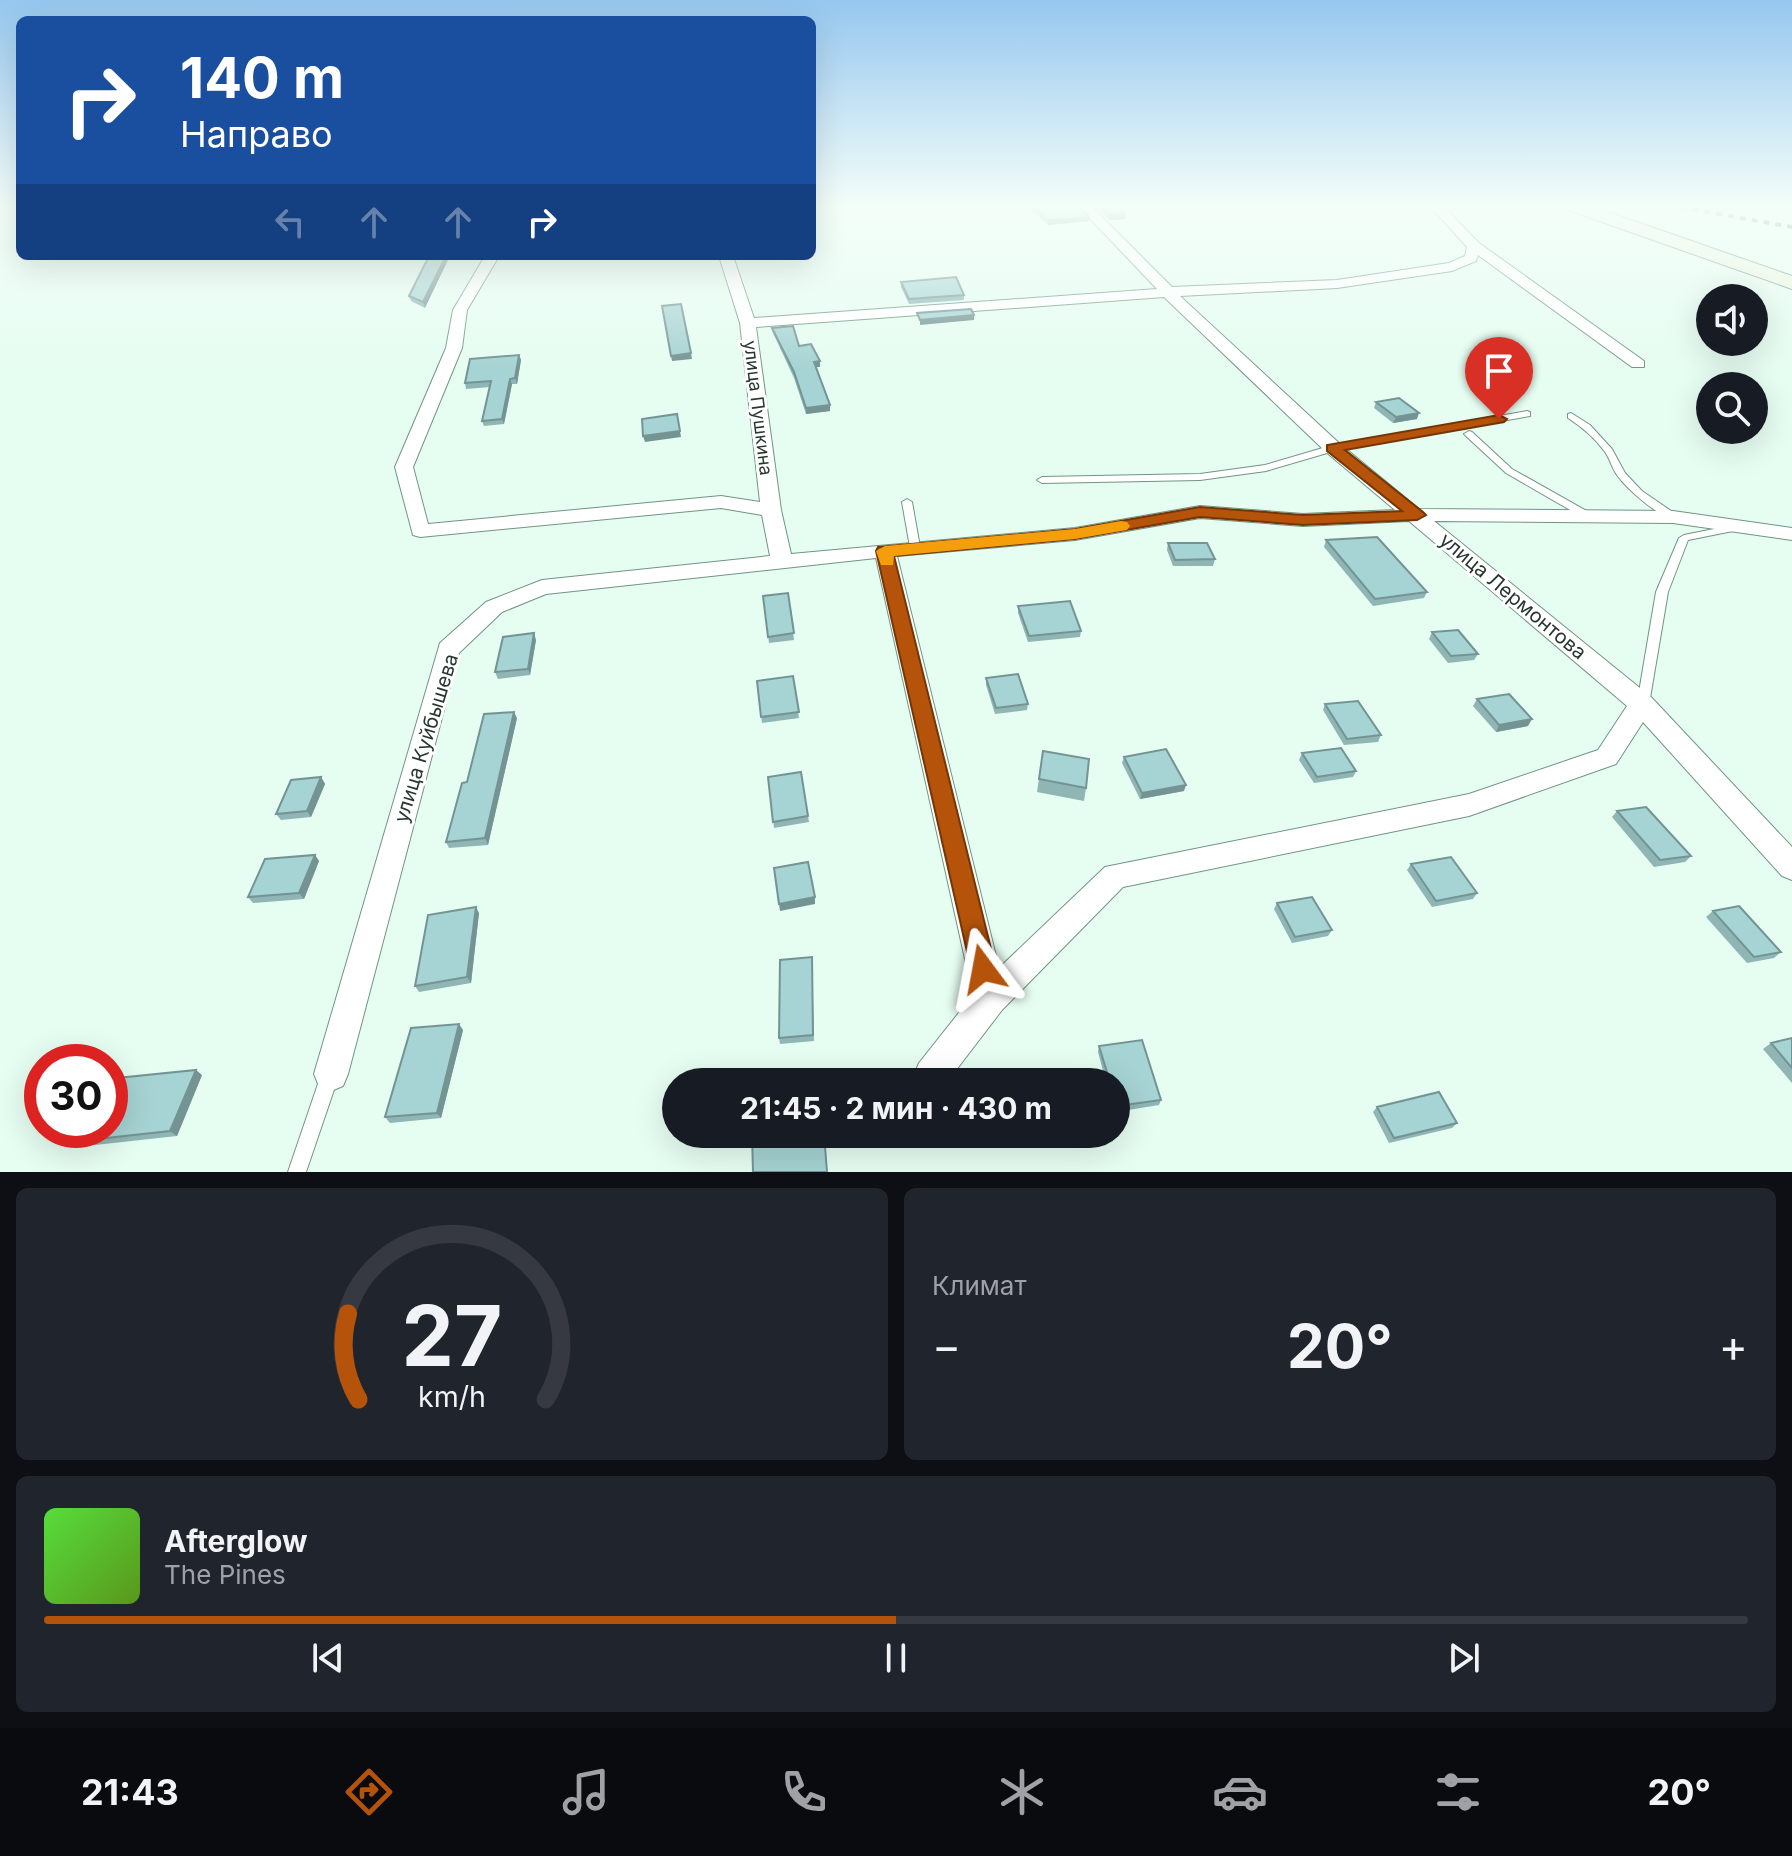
<!DOCTYPE html>
<html lang="ru">
<head>
<meta charset="utf-8">
<style>
	:root { --surface:#171b24; --page:#20242c; --text:#f1f3f6; --muted:#9ea1a6; --line:#363941; --accent:#b45309 }
	body { margin:0; font-family:Inter,sans-serif; background:var(--page); color:var(--text); height:100vh; display:flex; flex-direction:column; font-size:30px; white-space:nowrap }
	* { box-sizing:border-box; margin:0 }
	p { font-size:26px; color:var(--muted) }
	.icon { flex:none; width:44px; height:44px; fill:none; stroke:currentColor; stroke-width:2; stroke-linecap:round; stroke-linejoin:round }
	.map { position:relative; height:1172px; overflow:hidden }
	.drawer { display:flex; flex-direction:column; gap:16px; padding:16px; background:#0d0f14; flex:1 }
	.drawer>* { flex:none }
	.banner { position:absolute; left:16px; top:16px; width:800px; height:244px; border-radius:12px; box-shadow:0 8px 32px #0002; background:#1a4fa0; color:#fff; overflow:hidden }
	.controls { position:absolute; left:1696px; top:284px; display:grid; gap:16px }
	.controls a { display:grid; place-items:center; width:72px; height:72px; border-radius:50%; background:var(--surface); box-shadow:0 8px 32px #0002; font-size:40px }
	.speed { position:absolute; left:24px; top:1044px; display:flex; gap:16px; font-size:40px; font-weight:700; text-align:center }
	.speed>* { display:grid; place-content:center; width:104px; height:104px; border-radius:50%; background:var(--surface); box-shadow:0 8px 32px #0002; line-height:1 }
	.speed .limit { border:12px solid #d22; background:#fff; color:#111 }
	.pin { position:absolute; display:grid; place-items:center; width:68px; height:68px; color:#fff; margin:-82px -34px; border-radius:50% 50% 50% 0; rotate:-45deg; box-shadow:0 0 8px #0007 }
	.pin .icon { rotate:45deg }
	.me { position:absolute; width:88px; margin:-44px; rotate:347deg; stroke-linejoin:round; filter:drop-shadow(0 0 6px #0008) }
	.turn { display:flex; align-items:center; gap:28px; height:168px; padding:0 32px; font-size:36px }
	.turn .icon { width:104px; height:104px; stroke-width:2.5 }
	.turn b { display:block; font-size:56px; line-height:68px }
	.lanes { display:flex; align-items:center; height:76px; padding:0 32px; background:#0003; justify-content:center; gap:40px; direction:ltr }
	.lanes .off { opacity:.35 }
	.big { font-size:60px; font-weight:700; line-height:1.1 }
	.drawer .tile { flex:1; display:flex; flex-direction:column; justify-content:center; gap:12px; min-width:0; padding:0 28px; border-radius:12px; background:var(--page) }
	.drawer .dial { align-items:center; gap:0 }
	.dial svg { height:208px; overflow:visible; fill:none; stroke:var(--line); stroke-width:7; stroke-linecap:round; text-anchor:middle }
	.dial text { fill:var(--text); stroke:none }
	.song { display:flex; align-items:center; gap:24px }
	.cover { width:96px; height:96px; border-radius:12px; background:linear-gradient(135deg,hsl(110 70% 55%),hsl(90 70% 35%)) }
	.played { height:8px; border-radius:4px; background:linear-gradient(90deg,var(--accent) 50%,var(--line) 50%) }
	.keys { display:flex; justify-content:space-around; direction:ltr }
	.heat { display:flex; justify-content:space-between; align-items:center; font-size:44px; direction:ltr }
	.drawer .tiles { flex:1; display:grid; gap:16px; grid-template-columns:1fr 1fr }
	.tile:last-child { grid-column:span 2 }
	.trip { position:absolute; left:662px; top:1068px; width:468px; height:80px; border-radius:40px; background:var(--surface); box-shadow:0 8px 32px #0002; font-weight:700; line-height:80px; text-align:center }
	.dock { display:flex; height:128px; justify-content:space-around; align-items:center; background:#090b0e; color:var(--muted) }
	.dock .icon { width:56px; height:56px }
	.dock .active { color:var(--accent) }
	.dock b { font-size:36px; color:var(--text) }
	.map>svg:first-child { display:block }
	.lines { fill:none; stroke-linecap:round; stroke-linejoin:round }
	.lane-casing { stroke:#719583; stroke-width:2 }
	.street-casing { stroke:#719583; stroke-width:2 }
	.secondary-casing { stroke:#719583; stroke-width:2 }
	.lane { fill:#fff; fill-rule:evenodd }
	.street { fill:#fff; fill-rule:evenodd }
	.secondary { fill:#eaf5e0; fill-rule:evenodd }
	.rail { stroke:#52635b; stroke-width:4; stroke-dasharray:6 6; stroke-linecap:butt }
	.wall { fill:#8fb5b5 }
	.shaded-wall { fill:#749494 }
	.building { fill:#a6d3d3; stroke:#749494; stroke-width:2 }
	.route { fill:#b45309; stroke:#753606; stroke-width:2 }
	.slow { fill:#f59e0b }
	.labels { text-anchor:middle; stroke-width:6; stroke-linejoin:round; paint-order:stroke }
	.far-street-label { font-size:18px; fill:#283730; stroke:#fff }
	.street-label { font-size:20px; fill:#283730; stroke:#fff }
</style>
</head>
<body>
<div class="map">
<svg width="1792" height="1172" viewBox="0 0 1792 1172">
	<rect width="100%" height="100%" fill="#e6fdf1"/>
	<g class="lines">
		<defs>
			<path id="lane" d="M 1527,411 L 1530,412 L 1530,416 L 1334,451 L 1266,471 L 1200,480 L 1042,483 L 1037,480 L 1042,477 L 1200,474 L 1265,465 L 1333,445 Z
				M 1571,413 L 1590,425 L 1612,449 L 1625,473 L 1642,491 L 1677,515 L 1678,517 L 1677,519 C 1661,520 1626,488 1617,475 C 1612,468 1610,459 1605,452 C 1595,438 1582,427 1568,418 L 1568,414 Z
				M 1469,431 L 1472,432 L 1512,469 L 1592,514 L 1593,516 L 1592,518 L 1584,518 L 1506,473 L 1466,436 L 1464,434 Z
				M 907,499 L 912,502 L 920,547 L 915,550 L 910,547 L 902,502 Z
				M 1734,525 L 1738,526 L 1739,528 L 1738,530 L 1688,540 L 1668,592 L 1649,704 L 1647,707 L 1639,707 L 1637,704 L 1656,592 L 1679,538 L 1684,535 Z
				M 330,1066 L 336,1069 L 339,1075 L 306,1172 L 288,1172 L 321,1075 L 324,1069 Z"/>
			<path id="street" d="M 1077,205 L 1090,205 L 1172,287 L 1337,280 L 1449,263 L 1465,256 L 1467,247 L 1429,205 L 1442,205 L 1479,243 L 1644,361 L 1644,367 L 1632,367 L 1478,255 L 1476,261 L 1452,271 L 1337,288 L 1180,296 L 1340,444 L 1419,509 L 1673,511 L 1792,528 L 1792,540 L 1673,523 L 1434,521 L 1651,697 L 1792,847 L 1792,880 L 1782,876 L 1643,722 L 1616,764 L 1469,816 L 1123,887 L 1002,1010 L 947,1082 L 917,1082 L 914,1075 L 919,1063 L 973,995 L 876,558 L 546,594 L 502,612 L 459,653 L 348,1074 L 343,1086 L 331,1091 L 319,1086 L 314,1074 L 440,643 L 486,602 L 542,580 L 770,556 L 762,515 L 721,508 L 420,537 L 413,535 L 395,467 L 446,348 L 453,310 L 485,256 L 499,256 L 467,310 L 462,348 L 413,467 L 428,524 L 721,496 L 760,502 L 740,323 L 719,256 L 733,256 L 754,318 L 1157,289 ZM 1164,297 L 1326,452 L 1395,510 L 1303,514 L 1200,506 L 1075,528 L 791,554 L 781,510 L 756,327 ZM 1200,518 L 1303,526 L 1409,521 L 1627,706 L 1598,750 L 1469,794 L 1105,867 L 999,968 L 897,556 L 1075,540 Z"/>
			<path id="secondary" d="M 1562,205 L 1588,205 L 1792,276 L 1792,289 L 1565,209 Z"/>
		</defs>
		<use href="#lane" class="lane-casing"/>
		<use href="#street" class="street-casing"/>
		<use href="#secondary" class="secondary-casing"/>
		<use href="#lane" class="lane"/>
		<use href="#street" class="street"/>
		<use href="#secondary" class="secondary"/>
		<path class="rail" d="M 1669,205 L 1792,227"/>
	</g>
	<path class="wall" d="M 1025,205 L 1078,205 L 1089,221 L 1048,225 Z
		M 1094,205 L 1116,205 L 1125,214 L 1125,219 L 1109,220 Z
		M 429,256 L 425,308 L 411,301 L 409,296 Z
		M 901,282 L 964,295 L 964,300 L 909,304 L 901,287 Z
		M 772,328 L 799,346 L 820,367 L 816,367 L 830,405 L 830,411 L 806,414 L 794,378 L 773,333 Z
		M 519,355 L 521,360 L 517,384 L 512,384 L 504,424 L 484,426 L 482,421 L 490,387 L 466,389 L 465,383 Z
		M 1376,402 L 1417,419 L 1393,423 L 1374,408 Z
		M 1326,540 L 1427,592 L 1424,598 L 1373,606 L 1324,547 Z
		M 1168,543 L 1215,559 L 1213,566 L 1173,566 L 1167,550 Z
		M 788,593 L 794,640 L 769,643 L 763,596 Z
		M 1018,606 L 1081,631 L 1080,637 L 1028,642 L 1018,613 Z
		M 1432,632 L 1478,654 L 1474,660 L 1448,663 L 1429,639 Z
		M 536,640 L 530,675 L 498,679 L 495,672 Z
		M 793,676 L 799,718 L 762,723 L 757,681 Z
		M 986,678 L 1028,704 L 1027,710 L 995,714 L 986,685 Z
		M 1477,699 L 1528,726 L 1496,732 L 1473,706 Z
		M 1325,704 L 1381,735 L 1378,742 L 1344,745 L 1323,710 Z
		M 517,718 L 488,845 L 449,848 L 446,842 Z
		M 1043,751 L 1086,788 L 1084,801 L 1037,792 Z
		M 1302,753 L 1356,771 L 1353,777 L 1314,783 L 1299,760 Z
		M 1124,757 L 1184,791 L 1140,799 L 1122,763 Z
		M 801,772 L 809,822 L 774,828 L 768,777 Z
		M 321,777 L 325,784 L 311,817 L 281,820 L 276,814 Z
		M 1617,811 L 1691,856 L 1685,862 L 1654,867 L 1612,817 Z
		M 315,855 L 319,861 L 304,899 L 253,903 L 248,897 Z
		M 1411,864 L 1477,893 L 1473,899 L 1432,907 L 1407,870 Z
		M 1277,903 L 1332,930 L 1328,936 L 1292,943 L 1274,909 Z
		M 1713,911 L 1781,952 L 1774,958 L 1747,963 L 1706,917 Z
		M 479,913 L 471,983 L 419,992 L 415,986 Z
		M 812,957 L 814,1041 L 780,1044 L 779,1038 Z
		M 463,1030 L 441,1118 L 390,1123 L 385,1117 Z
		M 1792,1038 L 1792,1083 L 1763,1049 L 1771,1043 Z
		M 1099,1046 L 1161,1100 L 1159,1105 L 1116,1112 L 1116,1082 L 1106,1082 L 1098,1052 Z
		M 202,1075 L 177,1136 L 95,1145 L 88,1140 Z
		M 1377,1107 L 1457,1123 L 1452,1128 L 1389,1143 L 1373,1112 Z"/>
	<path class="shaded-wall" d="M 1125,214 L 1125,219 L 1109,220 L 1110,215 Z
		M 1089,217 L 1089,221 L 1048,225 L 1049,220 Z
		M 446,256 L 450,256 L 425,308 L 423,302 Z
		M 974,315 L 974,320 L 920,325 L 920,320 Z
		M 691,353 L 692,359 L 672,361 L 671,356 Z
		M 519,355 L 521,360 L 517,384 L 515,378 Z
		M 820,361 L 820,367 L 814,367 L 814,362 Z
		M 510,379 L 512,384 L 504,424 L 502,419 Z
		M 830,405 L 830,411 L 806,414 L 806,408 Z
		M 1419,413 L 1417,419 L 1393,423 L 1396,417 Z
		M 680,431 L 681,437 L 645,442 L 643,436 Z
		M 534,633 L 536,640 L 530,675 L 528,669 Z
		M 514,712 L 517,718 L 488,845 L 485,838 Z
		M 1532,719 L 1528,726 L 1496,732 L 1499,725 Z
		M 321,777 L 325,784 L 311,817 L 307,811 Z
		M 1186,785 L 1184,791 L 1140,799 L 1142,793 Z
		M 315,855 L 319,861 L 304,899 L 299,893 Z
		M 815,897 L 815,904 L 780,911 L 779,904 Z
		M 476,907 L 479,913 L 471,983 L 467,977 Z
		M 459,1024 L 463,1030 L 441,1118 L 437,1113 Z
		M 196,1070 L 202,1075 L 177,1136 L 170,1131 Z"/>
	<path class="building" d="M 1031,205 L 1078,205 L 1089,217 L 1049,220 Z
		M 1100,205 L 1116,205 L 1125,214 L 1110,215 Z
		M 429,256 L 446,256 L 423,302 L 409,296 Z
		M 956,277 L 964,295 L 909,299 L 901,282 Z
		M 681,304 L 691,353 L 671,356 L 662,306 Z
		M 971,309 L 974,315 L 920,320 L 917,313 Z
		M 793,326 L 799,346 L 811,344 L 820,361 L 814,362 L 830,405 L 806,408 L 794,372 L 772,328 Z
		M 519,355 L 515,378 L 510,379 L 502,419 L 482,421 L 491,381 L 465,383 L 470,359 Z
		M 1399,398 L 1419,413 L 1396,417 L 1376,402 Z
		M 677,414 L 680,431 L 643,436 L 642,419 Z
		M 1377,537 L 1427,592 L 1375,599 L 1326,540 Z
		M 1168,543 L 1207,543 L 1215,559 L 1175,560 Z
		M 788,593 L 794,633 L 768,637 L 763,596 Z
		M 1070,601 L 1081,631 L 1029,636 L 1018,606 Z
		M 1458,630 L 1478,654 L 1451,656 L 1432,632 Z
		M 534,633 L 528,669 L 495,672 L 503,637 Z
		M 1018,674 L 1028,704 L 996,708 L 986,678 Z
		M 793,676 L 799,712 L 761,717 L 757,681 Z
		M 1509,694 L 1532,719 L 1499,725 L 1477,699 Z
		M 1358,701 L 1381,735 L 1347,739 L 1325,704 Z
		M 514,712 L 485,838 L 446,842 L 462,783 L 467,782 L 484,714 Z
		M 1341,748 L 1356,771 L 1317,777 L 1302,753 Z
		M 1166,749 L 1186,785 L 1142,793 L 1124,757 Z
		M 1043,751 L 1089,759 L 1086,788 L 1039,779 Z
		M 801,772 L 808,816 L 773,822 L 768,777 Z
		M 321,777 L 307,811 L 276,814 L 291,780 Z
		M 1646,807 L 1691,856 L 1660,860 L 1617,811 Z
		M 315,855 L 299,893 L 248,897 L 265,859 Z
		M 1451,857 L 1477,893 L 1436,901 L 1411,864 Z
		M 808,862 L 815,897 L 779,904 L 774,868 Z
		M 1312,897 L 1332,930 L 1295,937 L 1277,903 Z
		M 1739,906 L 1781,952 L 1754,957 L 1713,911 Z
		M 476,907 L 467,977 L 415,986 L 428,915 Z
		M 812,957 L 813,1035 L 779,1038 L 780,960 Z
		M 459,1024 L 437,1113 L 385,1117 L 411,1028 Z
		M 1792,1038 L 1792,1068 L 1771,1043 Z
		M 1142,1040 L 1161,1100 L 1117,1106 L 1116,1082 L 1110,1082 L 1099,1046 Z
		M 196,1070 L 170,1131 L 88,1140 L 92,1130 L 110,1130 L 110,1093 L 117,1078 Z
		M 1439,1092 L 1457,1123 L 1394,1138 L 1377,1107 Z
		M 752,1134 L 824,1134 L 827,1172 L 753,1172 Z"/>
	<linearGradient id="sky" x2="0" y2="1"><stop stop-color="#96c7ef"/><stop offset="0.56" stop-color="#f4fef9"/><stop offset="1" stop-color="#f4fef9" stop-opacity="0"/></linearGradient>
	<rect width="1792" height="369" fill="url(#sky)"/>
	<path class="route" d="M 1499,415 L 1507,419 L 1504,422 L 1345,450 L 1423,512 L 1426,515 L 1417,520 L 1303,525 L 1200,517 L 1075,539 L 894,556 L 996,969 L 992,978 L 983,982 L 973,978 L 876,551 L 878,547 L 1075,529 L 1200,507 L 1303,515 L 1402,511 L 1327,451 L 1327,445 Z"/>
	<path class="slow" d="M 1121,521 L 1127,522 L 1130,526 L 1127,530 L 1075,539 L 894,556 L 893,565 L 881,565 L 876,551 L 885,546 L 1075,529 Z"/>
	<g class="labels">
		<g class="far-street-label">
			<text transform="translate(758 408) rotate(83)" y="6">улица Пушкина</text>
		</g>
		<g class="street-label">
			<text transform="translate(1513 596) rotate(40)" y="7">улица Лермонтова</text>
			<text transform="translate(426 738) rotate(-73)" y="7">улица Куйбышева</text>
		</g>
	</g>
</svg>
<div class="controls">
<a><svg class="icon" aria-label="sound" viewBox="0 0 24 24"><path d="M4 9h4l5-4v14l-5-4H4zM17 9q2 3 0 6"/></svg></a>
<a><svg class="icon" aria-label="search" viewBox="0 0 24 24"><circle cx="10" cy="10" r="6"/><path d="M15 15l6 6"/></svg></a>
</div>
<div class="speed"><div class="limit">30</div></div>
<div class="pin" style="left:1499px;top:419px;background:#d93025"><svg class="icon" aria-label="arrive" viewBox="0 0 24 24"><path d="M6 21V4h12l-3 4 3 4H6"/></svg></div>
<svg class="me" style="left:983px;top:969px" viewBox="-20 -20 40 40"><path d="M0-17L14 15 0 8-14 15z" fill="#b45309" stroke="#fff" stroke-width="4"/></svg>
<div class="trip">21:45 · 2 мин · 430 m</div>
<div class="banner">
<div class="turn"><svg class="icon" aria-label="right" viewBox="0 0 24 24"><path d="M7 20v-9h11M14 6l5 5-5 5"/></svg><div><b>140 m</b>Направо</div></div>
<div class="lanes"><svg class="icon off" aria-label="left" viewBox="0 0 24 24"><path d="M17 20v-9H6M10 6l-5 5 5 5"/></svg><svg class="icon off" aria-label="ahead" viewBox="0 0 24 24"><path d="M12 20V5M6 11l6-6 6 6"/></svg><svg class="icon off" aria-label="ahead" viewBox="0 0 24 24"><path d="M12 20V5M6 11l6-6 6 6"/></svg><svg class="icon" aria-label="right" viewBox="0 0 24 24"><path d="M7 20v-9h11M14 6l5 5-5 5"/></svg></div>
</div>
</div>
<section class="drawer">
<div class="tiles">
<div class="tile dial"><svg viewBox="0 0 100 80">
<path d="M14 69A42 42 0 1 1 86 69"/>
<path d="M14 69A42 42 0 0 1 10 36" stroke="#b45309"/>
<text x="50" y="56" font-size="32" font-weight="700">27</text>
<text x="50" y="72" font-size="11">km/h</text>
</svg></div>
<div class="tile"><p>Климат</p>
<div class="heat"><a>−</a><b class="big">20°</b><a>+</a></div>
</div>
<div class="tile">
<div class="song"><i class="cover"></i><div><b>Afterglow</b><p>The Pines</p></div></div>
<div class="played"></div>
<div class="keys"><svg class="icon" aria-label="previous" viewBox="0 0 24 24"><path d="M18 5L8 12l10 7zM5 5v14"/></svg><svg class="icon" aria-label="pause" viewBox="0 0 24 24"><path d="M8 5v14M16 5v14"/></svg><svg class="icon" aria-label="next" viewBox="0 0 24 24"><path d="M6 5l10 7-10 7zM19 5v14"/></svg></div>
</div>
</div>
</section>
<nav class="dock">
<b>21:43</b>
<svg class="icon active" aria-label="directions" viewBox="0 0 24 24"><path d="M12 3l9 9-9 9-9-9zM9 14v-3h6M13 9l2 2-2 2"/></svg>
<svg class="icon" aria-label="music" viewBox="0 0 24 24"><path d="M9 18V5l10-2v13"/><circle cx="6" cy="18" r="3"/><circle cx="16" cy="16" r="3"/></svg>
<svg class="icon" aria-label="phone" viewBox="0 0 24 24"><path d="M5 4h4l2 5-3 2q2 4 5 5l2-3 5 2v4C11 20 4 13 5 4z"/></svg>
<svg class="icon" aria-label="climate" viewBox="0 0 24 24"><path d="M12 3v18M4 7l16 10M4 17L20 7"/></svg>
<svg class="icon" aria-label="car" viewBox="0 0 24 24"><path d="M5 17H2v-5l4-1 3-4h7l3 4 3 1v5h-3M9 17h6M6 11h13"/><circle cx="7" cy="17" r="2"/><circle cx="17" cy="17" r="2"/></svg>
<svg class="icon" aria-label="filters" viewBox="0 0 24 24"><path d="M4 7h16M4 17h16"/><circle cx="9" cy="7" r="2"/><circle cx="15" cy="17" r="2"/></svg>
<b>20°</b>
</nav>
</body>
</html>
